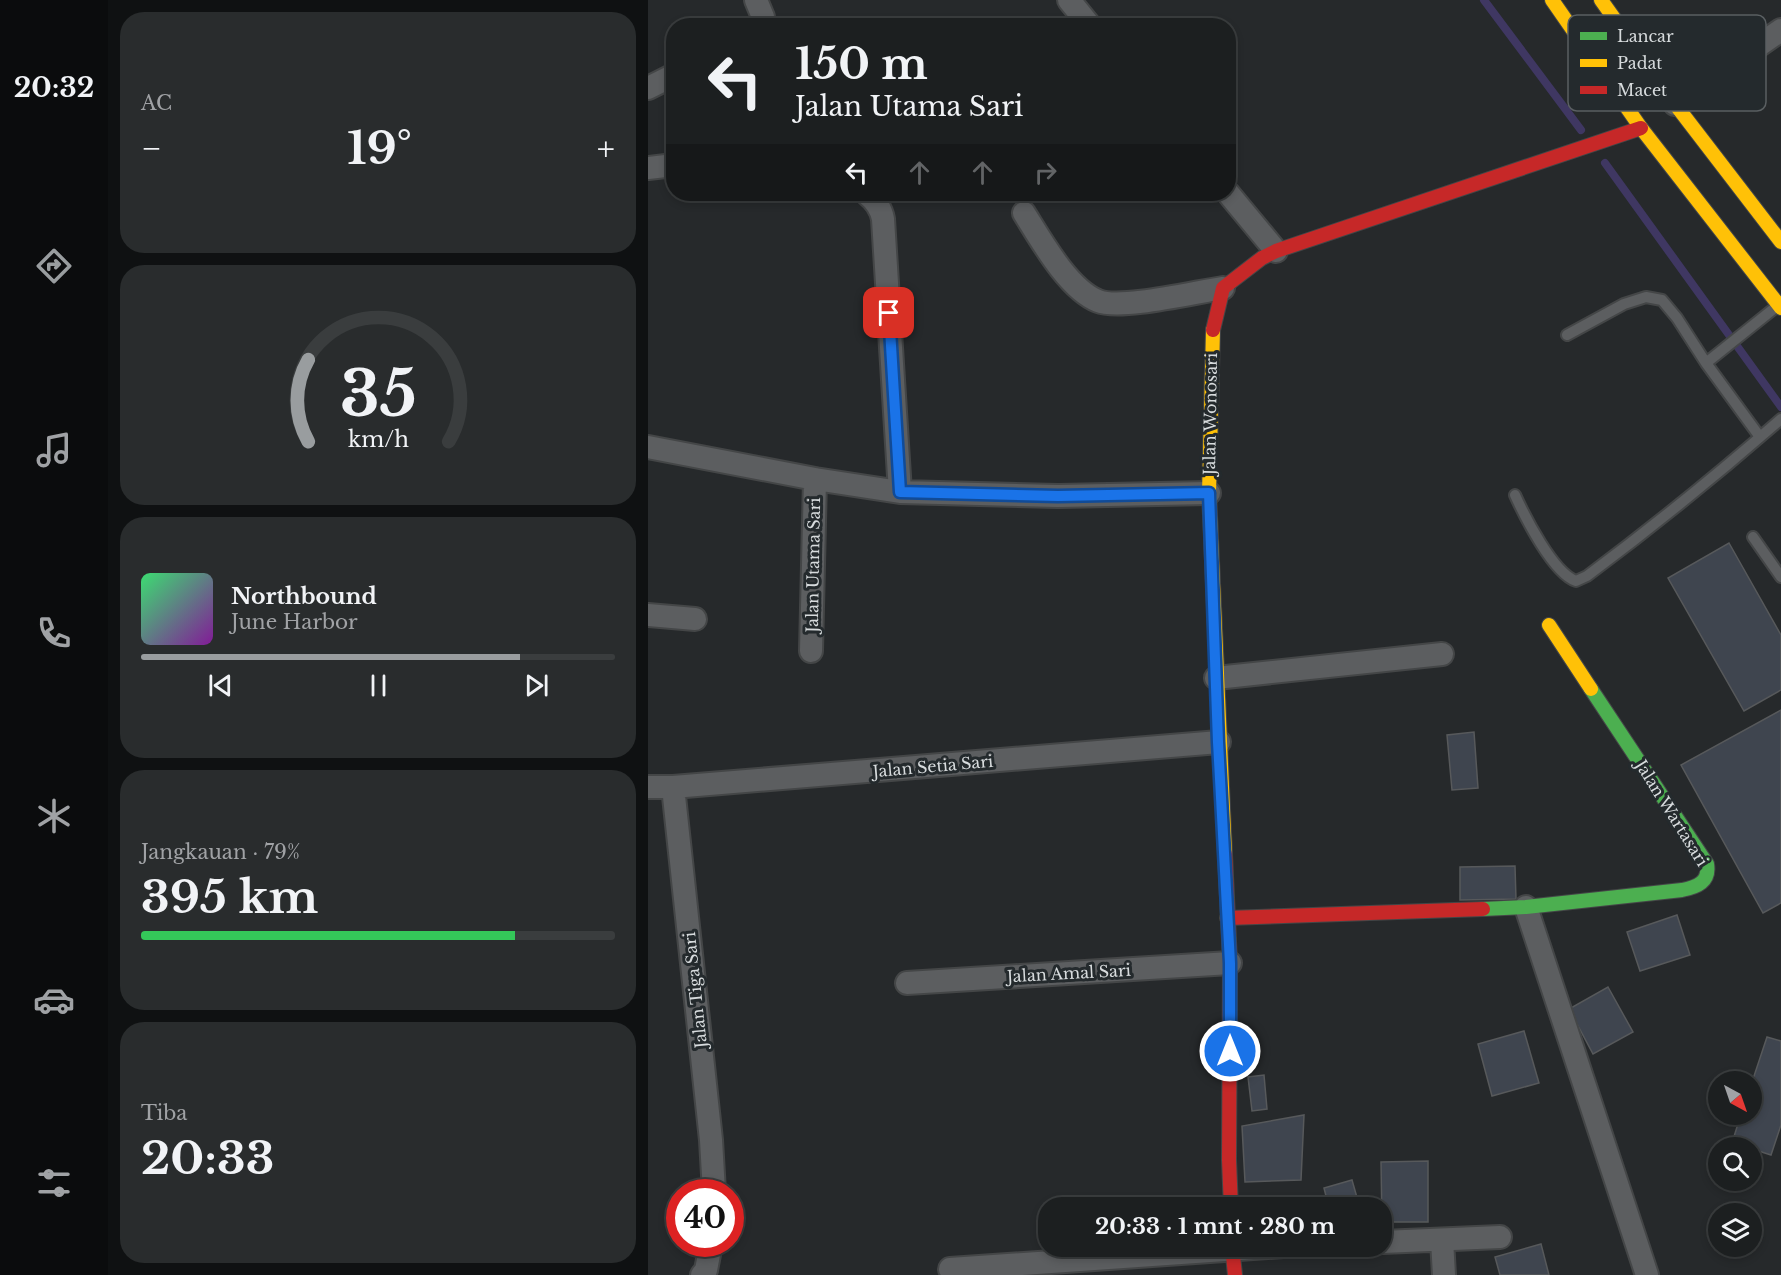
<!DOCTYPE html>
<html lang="id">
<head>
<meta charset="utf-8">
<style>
	:root { --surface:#1c1f20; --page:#292c2d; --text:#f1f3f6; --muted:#a0a2a5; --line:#3a3d3e; --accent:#999d9f }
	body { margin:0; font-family:"Libre Baskerville",serif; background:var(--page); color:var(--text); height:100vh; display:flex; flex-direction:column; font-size:22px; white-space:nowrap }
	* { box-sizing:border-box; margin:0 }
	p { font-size:20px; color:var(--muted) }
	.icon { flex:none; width:33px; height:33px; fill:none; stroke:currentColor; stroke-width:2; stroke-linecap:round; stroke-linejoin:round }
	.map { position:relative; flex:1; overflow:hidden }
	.details { display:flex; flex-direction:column; gap:12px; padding:12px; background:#0f1112; width:540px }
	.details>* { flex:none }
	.hud { position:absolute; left:18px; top:18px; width:570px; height:183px; border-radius:24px; box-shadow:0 3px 9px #0003,0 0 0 2px var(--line); background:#1c1f20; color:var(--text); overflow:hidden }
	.needle { width:39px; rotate:140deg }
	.controls { position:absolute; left:1060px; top:1071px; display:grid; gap:12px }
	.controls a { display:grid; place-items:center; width:54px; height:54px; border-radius:50%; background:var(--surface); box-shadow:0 3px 9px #0003,0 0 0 2px var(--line); font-size:30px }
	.speed { position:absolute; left:18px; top:1179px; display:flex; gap:12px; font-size:30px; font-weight:700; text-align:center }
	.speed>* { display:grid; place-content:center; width:78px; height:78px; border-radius:50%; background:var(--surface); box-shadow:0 3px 9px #0003,0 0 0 2px var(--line); line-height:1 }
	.speed .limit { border:9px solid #d22; background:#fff; color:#111 }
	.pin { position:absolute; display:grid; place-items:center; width:51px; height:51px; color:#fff; margin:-26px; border-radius:12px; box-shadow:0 3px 9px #0006 }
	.me { position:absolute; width:66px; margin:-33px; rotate:0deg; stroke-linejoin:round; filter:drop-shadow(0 0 4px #0008) }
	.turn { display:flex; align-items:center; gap:21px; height:126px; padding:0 30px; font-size:27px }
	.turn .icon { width:78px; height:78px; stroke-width:2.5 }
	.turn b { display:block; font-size:42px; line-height:51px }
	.lanes { display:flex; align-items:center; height:57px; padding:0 30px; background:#0003; justify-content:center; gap:30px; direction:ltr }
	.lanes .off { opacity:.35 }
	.big { font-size:45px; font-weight:700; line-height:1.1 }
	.details .card { flex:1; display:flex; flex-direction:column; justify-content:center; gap:9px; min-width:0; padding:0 21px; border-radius:24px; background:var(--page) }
	.details .dial { align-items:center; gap:0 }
	.dial svg { height:156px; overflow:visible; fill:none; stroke:var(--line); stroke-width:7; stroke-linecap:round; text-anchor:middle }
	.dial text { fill:var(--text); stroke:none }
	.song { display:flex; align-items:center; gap:18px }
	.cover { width:72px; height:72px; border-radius:9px; background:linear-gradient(135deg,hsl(140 70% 55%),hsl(290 70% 35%)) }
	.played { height:6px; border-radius:3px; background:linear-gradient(90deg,var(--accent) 80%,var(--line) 80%) }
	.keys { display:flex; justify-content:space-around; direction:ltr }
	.heat { display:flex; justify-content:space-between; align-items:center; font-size:33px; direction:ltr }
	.charge { height:9px; border-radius:4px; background:linear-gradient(90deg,#34c759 79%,var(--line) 0) }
	.trip { position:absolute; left:390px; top:1197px; width:354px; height:60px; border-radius:24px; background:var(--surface); box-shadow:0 3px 9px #0003,0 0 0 2px var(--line); font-weight:700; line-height:60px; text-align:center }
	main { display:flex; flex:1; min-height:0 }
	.tabs { display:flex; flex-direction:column; width:108px; justify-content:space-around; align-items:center; background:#0b0c0d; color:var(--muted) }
	.tabs .icon { width:42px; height:42px }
	.tabs .on { color:var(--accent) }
	.tabs b { font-size:27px; color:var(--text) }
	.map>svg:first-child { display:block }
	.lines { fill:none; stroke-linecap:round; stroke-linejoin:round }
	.stream { stroke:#3f3762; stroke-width:8 }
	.building { fill:#3f454f; stroke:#57595b; stroke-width:1.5 }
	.lane-casing { stroke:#444647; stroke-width:14 }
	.street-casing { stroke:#444647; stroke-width:26 }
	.fast-casing { stroke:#444647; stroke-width:16 }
	.slow-casing { stroke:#444647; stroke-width:16 }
	.jam-casing { stroke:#444647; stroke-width:16 }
	.lane { stroke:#5c5e60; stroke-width:10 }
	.street { stroke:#5c5e60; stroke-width:22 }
	.fast { stroke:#4caf50; stroke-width:14 }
	.slow { stroke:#ffc107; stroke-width:14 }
	.jam { stroke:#c62828; stroke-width:14 }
	.route-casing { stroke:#114b97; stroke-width:15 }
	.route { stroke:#1a73e8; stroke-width:10 }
	.labels { text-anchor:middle; stroke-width:6; stroke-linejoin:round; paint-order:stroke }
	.street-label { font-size:16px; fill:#d7dbdd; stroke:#242a2d }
	.key { fill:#242a2d; stroke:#5a5f62; stroke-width:1.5 }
	.key-label { font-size:16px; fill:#d7dbdd }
</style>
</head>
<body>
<main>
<nav class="tabs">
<b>20:32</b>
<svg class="icon on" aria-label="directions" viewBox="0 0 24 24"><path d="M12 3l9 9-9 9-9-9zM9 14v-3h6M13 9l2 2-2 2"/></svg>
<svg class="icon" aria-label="music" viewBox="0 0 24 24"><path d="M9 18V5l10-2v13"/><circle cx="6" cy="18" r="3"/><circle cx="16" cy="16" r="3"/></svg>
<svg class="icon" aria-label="phone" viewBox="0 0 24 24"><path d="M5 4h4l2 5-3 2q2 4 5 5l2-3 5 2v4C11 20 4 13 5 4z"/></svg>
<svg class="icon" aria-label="climate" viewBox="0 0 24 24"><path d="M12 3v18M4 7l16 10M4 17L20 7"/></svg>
<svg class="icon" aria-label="car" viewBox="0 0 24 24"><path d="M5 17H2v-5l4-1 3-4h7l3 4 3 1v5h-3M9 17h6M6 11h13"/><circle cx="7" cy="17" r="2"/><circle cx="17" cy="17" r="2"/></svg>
<svg class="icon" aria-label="filters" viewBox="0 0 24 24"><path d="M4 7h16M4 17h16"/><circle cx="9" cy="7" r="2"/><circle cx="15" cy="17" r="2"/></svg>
</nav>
<section class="details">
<div class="card"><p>AC</p>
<div class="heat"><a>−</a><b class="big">19°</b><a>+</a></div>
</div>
<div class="card dial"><svg viewBox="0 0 100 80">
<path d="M14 69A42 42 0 1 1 86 69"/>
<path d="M14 69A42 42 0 0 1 14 27" stroke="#999d9f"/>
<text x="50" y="56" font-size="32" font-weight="700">35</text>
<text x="50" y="72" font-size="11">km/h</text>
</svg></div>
<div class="card">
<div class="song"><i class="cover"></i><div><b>Northbound</b><p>June Harbor</p></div></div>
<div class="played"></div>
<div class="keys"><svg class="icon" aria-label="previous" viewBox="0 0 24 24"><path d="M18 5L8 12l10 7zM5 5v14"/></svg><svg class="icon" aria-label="pause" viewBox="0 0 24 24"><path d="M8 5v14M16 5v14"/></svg><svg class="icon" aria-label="next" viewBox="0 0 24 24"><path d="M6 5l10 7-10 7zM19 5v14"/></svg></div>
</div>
<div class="card"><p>Jangkauan · 79%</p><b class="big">395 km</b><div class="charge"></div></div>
<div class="card"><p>Tiba</p><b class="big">20:33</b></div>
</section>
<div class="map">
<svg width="1133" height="1275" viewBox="0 0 1133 1275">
	<rect width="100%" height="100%" fill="#26292b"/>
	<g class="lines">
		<path class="stream" d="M 836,0 L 933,130
			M 957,163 L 1133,407"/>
	</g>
	<path class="building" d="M 1081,543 L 1133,635 L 1133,690 L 1096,711 L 1020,578 Z
		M 1133,710 L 1133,903 L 1115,913 L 1033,765 Z
		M 826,732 L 830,788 L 804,790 L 799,735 Z
		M 867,866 L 868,899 L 812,900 L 812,867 Z
		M 1029,915 L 1042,955 L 992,971 L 979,932 Z
		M 960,987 L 985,1032 L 945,1054 L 921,1009 Z
		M 876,1031 L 891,1083 L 844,1096 L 830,1044 Z
		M 1119,1037 L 1133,1041 L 1133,1125 L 1123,1155 L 1104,1149 L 1104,1148 L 1098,1148 L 1084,1143 L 1093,1114 L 1104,1114 L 1104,1082 Z
		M 616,1075 L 619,1109 L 604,1111 L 600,1077 Z
		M 656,1115 L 653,1180 L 597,1182 L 594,1126 Z
		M 780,1161 L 780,1222 L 734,1222 L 733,1162 Z
		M 704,1180 L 712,1208 L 681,1208 L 676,1188 Z
		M 893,1244 L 901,1275 L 852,1275 L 847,1257 Z"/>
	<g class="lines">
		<defs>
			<path id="lane" d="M 919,335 L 976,304 L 998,297 L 1014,300 L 1029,318 L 1058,363 L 1112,437
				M 1058,363 L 1128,307
				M 867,495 C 877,517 905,573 928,581 L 939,576 C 1006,526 1070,474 1133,419
				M 1105,537 L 1133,577"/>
			<path id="street" d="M 108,0 L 115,17 L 114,26
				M 421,0 L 442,26
				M 0,88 L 26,75
				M 1027,104 L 1133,30
				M 0,168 L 26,165
				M 580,193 L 628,251
				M 219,194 C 228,201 233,208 235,219 L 252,492
				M 376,213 C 393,240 420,289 450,301 C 473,310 547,292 575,288
				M 0,447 L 167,479 L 252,492 L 410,496 L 561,493
				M 0,615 L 47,619
				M 163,651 L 167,479
				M 568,678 L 794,654
				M 0,787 L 25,787 L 571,742
				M 25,787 L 63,1140 L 66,1192
				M 878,907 L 999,1275
				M 259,983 L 582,963
				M 794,1240 L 796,1275
				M 734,1242 L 852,1237
				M 302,1269 L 635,1246
				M 54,1275 L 58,1270 L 63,1244"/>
			<path id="fast" d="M 835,909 L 878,907 L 1034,890 C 1049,887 1062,882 1059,864 L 943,689"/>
			<path id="slow" d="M 904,0 L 993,128 L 1133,308
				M 953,0 L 1027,104 L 1133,242
				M 565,330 L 561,493 L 577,854
				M 901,625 L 943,689"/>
			<path id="jam" d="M 565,330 L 575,288 L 614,258 L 628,251 L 993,128
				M 577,854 L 582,963 L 581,1160 L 583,1208
				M 579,918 L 835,909
				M 584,1246 L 587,1275"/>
		</defs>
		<use href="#lane" class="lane-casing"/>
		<use href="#street" class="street-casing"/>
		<use href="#fast" class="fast-casing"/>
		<use href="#slow" class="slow-casing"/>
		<use href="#jam" class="jam-casing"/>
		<use href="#lane" class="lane"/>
		<use href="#street" class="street"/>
		<use href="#fast" class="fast"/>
		<use href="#slow" class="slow"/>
		<use href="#jam" class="jam"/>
	</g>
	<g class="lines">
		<defs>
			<path id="route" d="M 241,313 L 252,492 L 410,496 L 561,493 L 570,742 L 582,963 L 582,1051"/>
		</defs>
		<use href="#route" class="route-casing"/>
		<use href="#route" class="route"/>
	</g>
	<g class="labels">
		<g class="street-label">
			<text transform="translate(562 414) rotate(-89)" y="6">Jalan Wonosari</text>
			<text transform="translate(165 565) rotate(-89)" y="6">Jalan Utama Sari</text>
			<text transform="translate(285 766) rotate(-5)" y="6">Jalan Setia Sari</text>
			<text transform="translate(1024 813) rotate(58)" y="6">Jalan Wartasari</text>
			<text transform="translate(421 973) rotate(-3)" y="6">Jalan Amal Sari</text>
			<text transform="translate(47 990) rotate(-96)" y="6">Jalan Tiga Sari</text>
		</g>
	</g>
	<rect x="920" y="15" width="198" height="96" rx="9" class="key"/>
	<rect x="932" y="32" width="27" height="8" fill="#4caf50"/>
	<rect x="932" y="59" width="27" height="8" fill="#ffc107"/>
	<rect x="932" y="86" width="27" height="8" fill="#c62828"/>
	<g class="key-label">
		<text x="969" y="42">Lancar</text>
		<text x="969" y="69">Padat</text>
		<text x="969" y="96">Macet</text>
	</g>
</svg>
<div class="controls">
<a><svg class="needle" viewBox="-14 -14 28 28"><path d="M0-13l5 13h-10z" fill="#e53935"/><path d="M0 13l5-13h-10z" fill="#a0a2a5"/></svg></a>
<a><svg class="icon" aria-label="search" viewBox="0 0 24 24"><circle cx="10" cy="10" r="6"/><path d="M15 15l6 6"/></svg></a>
<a><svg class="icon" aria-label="layers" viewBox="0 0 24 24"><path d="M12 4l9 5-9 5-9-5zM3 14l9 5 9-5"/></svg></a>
</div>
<div class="speed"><div class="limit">40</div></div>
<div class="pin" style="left:241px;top:313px;background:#d93025"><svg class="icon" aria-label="arrive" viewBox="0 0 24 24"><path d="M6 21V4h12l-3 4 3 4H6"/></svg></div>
<svg class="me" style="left:582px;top:1051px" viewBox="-20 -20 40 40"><circle r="17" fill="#1a73e8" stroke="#fff" stroke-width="3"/><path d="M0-11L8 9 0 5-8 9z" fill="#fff"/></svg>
<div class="trip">20:33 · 1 mnt · 280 m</div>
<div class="hud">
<div class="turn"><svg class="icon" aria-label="left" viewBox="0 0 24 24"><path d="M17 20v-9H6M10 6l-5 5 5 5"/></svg><div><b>150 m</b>Jalan Utama Sari</div></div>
<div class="lanes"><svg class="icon" aria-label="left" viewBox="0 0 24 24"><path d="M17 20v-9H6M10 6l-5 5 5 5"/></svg><svg class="icon off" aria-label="ahead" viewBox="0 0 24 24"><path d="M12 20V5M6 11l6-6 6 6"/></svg><svg class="icon off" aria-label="ahead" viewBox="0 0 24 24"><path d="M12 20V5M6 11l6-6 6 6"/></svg><svg class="icon off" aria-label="right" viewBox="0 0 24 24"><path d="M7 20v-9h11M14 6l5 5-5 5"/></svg></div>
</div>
</div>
</main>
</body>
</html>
